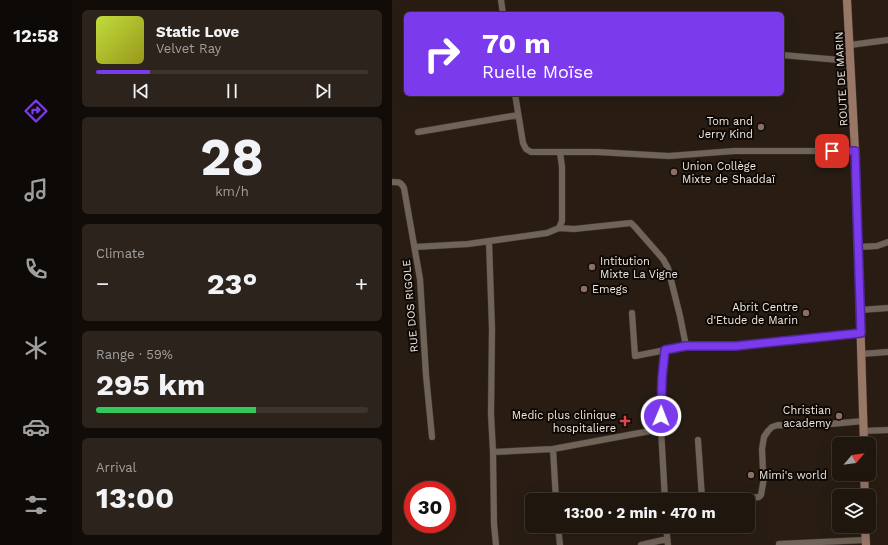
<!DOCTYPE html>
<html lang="en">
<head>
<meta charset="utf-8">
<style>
	:root { --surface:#1f160e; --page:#2c231c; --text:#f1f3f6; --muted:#a19f9e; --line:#3c352e; --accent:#7c3aed }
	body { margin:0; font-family:"Work Sans",sans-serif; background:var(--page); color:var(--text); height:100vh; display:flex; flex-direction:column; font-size:15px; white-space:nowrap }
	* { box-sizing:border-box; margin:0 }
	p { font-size:13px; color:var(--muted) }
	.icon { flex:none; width:22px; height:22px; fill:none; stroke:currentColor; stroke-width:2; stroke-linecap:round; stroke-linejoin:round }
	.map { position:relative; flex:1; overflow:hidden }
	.sheet { display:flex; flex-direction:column; gap:10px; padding:10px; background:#110c08; width:320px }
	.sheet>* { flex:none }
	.hud { position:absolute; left:12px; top:12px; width:380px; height:84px; border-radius:6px; box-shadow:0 4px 16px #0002,0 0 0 1px var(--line); background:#7c3aed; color:#fff; overflow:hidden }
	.needle { width:26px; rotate:62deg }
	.controls { position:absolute; left:440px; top:437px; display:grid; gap:8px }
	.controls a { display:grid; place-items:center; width:44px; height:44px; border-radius:6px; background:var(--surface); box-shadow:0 4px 16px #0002,0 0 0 1px var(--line); font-size:20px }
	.speed { position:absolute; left:12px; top:481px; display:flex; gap:8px; font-size:20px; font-weight:700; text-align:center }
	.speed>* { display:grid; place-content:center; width:52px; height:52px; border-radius:50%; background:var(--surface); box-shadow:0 4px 16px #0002,0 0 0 1px var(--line); line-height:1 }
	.speed .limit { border:6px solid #d22; background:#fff; color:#111 }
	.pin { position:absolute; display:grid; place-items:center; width:34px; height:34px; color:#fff; margin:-17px; border-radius:8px; box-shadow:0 2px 6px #0006 }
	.me { position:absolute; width:44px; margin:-22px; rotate:1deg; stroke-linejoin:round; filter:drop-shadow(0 0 3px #0008) }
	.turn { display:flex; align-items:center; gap:14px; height:84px; padding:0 12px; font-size:18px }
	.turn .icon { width:52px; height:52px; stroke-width:2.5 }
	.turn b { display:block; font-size:28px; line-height:34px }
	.big { font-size:30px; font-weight:700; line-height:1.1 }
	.sheet .widget { flex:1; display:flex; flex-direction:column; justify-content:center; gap:6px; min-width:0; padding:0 14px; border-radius:6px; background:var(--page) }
	.sheet .dial { align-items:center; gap:0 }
	.dial b { font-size:52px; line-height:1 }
	.song { display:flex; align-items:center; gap:12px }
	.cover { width:48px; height:48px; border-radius:6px; background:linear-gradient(135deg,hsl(70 70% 55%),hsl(60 70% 35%)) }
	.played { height:4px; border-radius:2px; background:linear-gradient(90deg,var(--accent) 20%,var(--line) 20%) }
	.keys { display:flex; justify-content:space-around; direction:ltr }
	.heat { display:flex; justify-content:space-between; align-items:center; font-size:22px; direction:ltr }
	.charge { height:6px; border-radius:3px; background:linear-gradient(90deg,#34c759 59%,var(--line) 0) }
	.trip { position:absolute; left:133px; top:493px; width:230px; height:40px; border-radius:6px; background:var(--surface); box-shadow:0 4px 16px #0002,0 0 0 1px var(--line); font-weight:700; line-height:40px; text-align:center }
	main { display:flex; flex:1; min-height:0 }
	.dock { display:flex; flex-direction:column; width:72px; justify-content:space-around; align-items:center; background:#0c0906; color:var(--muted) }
	.dock .icon { width:28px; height:28px }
	.dock .current { color:var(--accent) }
	.dock b { font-size:18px; color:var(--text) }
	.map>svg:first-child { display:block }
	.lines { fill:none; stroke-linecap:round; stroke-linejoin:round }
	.street-casing { stroke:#423934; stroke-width:7 }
	.secondary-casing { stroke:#423934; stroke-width:9 }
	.street { stroke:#706357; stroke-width:6 }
	.secondary { stroke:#987766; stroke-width:8 }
	.route-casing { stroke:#51269a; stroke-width:10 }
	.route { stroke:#7c3aed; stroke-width:7 }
	.education-dot { fill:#8d6e63; stroke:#0e0905; stroke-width:1.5 }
	.health-dot { fill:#e0444e; stroke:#0e0905; stroke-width:1.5 }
	.labels { text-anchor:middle; stroke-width:4; stroke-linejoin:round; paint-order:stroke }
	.street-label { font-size:11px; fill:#f1e9e3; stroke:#0e0905 }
	.poi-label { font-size:11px; fill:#f1e9e3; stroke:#0e0905; text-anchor:end }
</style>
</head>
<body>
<main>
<nav class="dock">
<b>12:58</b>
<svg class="icon current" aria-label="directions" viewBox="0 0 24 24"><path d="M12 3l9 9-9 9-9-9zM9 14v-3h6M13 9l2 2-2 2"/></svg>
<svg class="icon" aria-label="music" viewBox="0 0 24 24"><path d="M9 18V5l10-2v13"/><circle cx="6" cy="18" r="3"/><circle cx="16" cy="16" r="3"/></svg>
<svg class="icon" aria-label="phone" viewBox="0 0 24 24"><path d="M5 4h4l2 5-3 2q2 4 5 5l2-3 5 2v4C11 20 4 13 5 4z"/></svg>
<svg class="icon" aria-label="climate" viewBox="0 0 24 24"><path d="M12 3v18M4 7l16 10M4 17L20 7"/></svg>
<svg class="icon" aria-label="car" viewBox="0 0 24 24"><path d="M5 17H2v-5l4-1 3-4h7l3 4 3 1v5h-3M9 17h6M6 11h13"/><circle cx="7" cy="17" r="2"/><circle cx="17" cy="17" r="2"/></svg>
<svg class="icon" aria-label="filters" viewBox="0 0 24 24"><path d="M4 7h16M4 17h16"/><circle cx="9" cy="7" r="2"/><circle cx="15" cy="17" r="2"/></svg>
</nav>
<section class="sheet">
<div class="widget">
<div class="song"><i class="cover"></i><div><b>Static Love</b><p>Velvet Ray</p></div></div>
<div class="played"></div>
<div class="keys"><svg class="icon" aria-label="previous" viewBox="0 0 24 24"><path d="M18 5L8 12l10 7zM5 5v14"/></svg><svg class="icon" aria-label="pause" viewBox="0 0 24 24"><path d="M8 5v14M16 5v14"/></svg><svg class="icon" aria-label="next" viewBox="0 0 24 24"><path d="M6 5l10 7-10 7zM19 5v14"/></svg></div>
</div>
<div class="widget dial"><b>28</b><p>km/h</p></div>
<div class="widget"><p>Climate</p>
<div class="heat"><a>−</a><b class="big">23°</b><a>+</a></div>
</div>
<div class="widget"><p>Range · 59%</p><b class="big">295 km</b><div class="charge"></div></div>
<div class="widget"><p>Arrival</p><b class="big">13:00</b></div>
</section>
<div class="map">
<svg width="496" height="545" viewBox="0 0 496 545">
	<rect width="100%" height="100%" fill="#291d13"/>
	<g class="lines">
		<defs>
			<path id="street" d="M 109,0 L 111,14
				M 458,45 L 496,40
				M 390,55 L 459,61
				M 123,94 L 131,143 L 134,149 L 139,152 L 205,152 L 277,156 L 342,151 L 463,151
				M 26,132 L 126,115
				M 0,182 C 7,182 9,182 12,188 L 28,279 L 34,375 L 40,437
				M 167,228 L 182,229 L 239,223 L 243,227 L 271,259 L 276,268 L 288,316 L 294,346
				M 97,241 L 100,329 L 99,414 L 101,452
				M 23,247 L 76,244 L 155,233 L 167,228 L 170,221 L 170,167 L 168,152
				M 466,247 L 485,246 L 496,242
				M 468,310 L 496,308
				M 240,313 L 243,356 L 294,346 L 344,346 L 469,333
				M 273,350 L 270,378 L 269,429 L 273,500
				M 469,354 L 496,352
				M 472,431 L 496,430
				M 306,440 L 310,498 L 311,500
				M 161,449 L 164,500
				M 336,500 L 367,497 L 369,495 L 372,478 L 371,471 L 370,449 L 372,437 L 376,431 L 380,427 L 386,425 L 417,426 L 471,421
				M 166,526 L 168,545
				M 274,526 L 276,545
				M 387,544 L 473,540
				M 104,545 L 102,524 L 101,452 L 161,449 L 269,429
				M 249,545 L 275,539"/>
			<path id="secondary" d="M 455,0 L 463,151 L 472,444
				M 472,474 L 473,496
				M 473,526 L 474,545"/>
		</defs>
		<use href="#street" class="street-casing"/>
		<use href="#secondary" class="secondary-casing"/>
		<use href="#street" class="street"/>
		<use href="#secondary" class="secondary"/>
	</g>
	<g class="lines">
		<defs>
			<path id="route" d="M 269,416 L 270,378 L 273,350 L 294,346 L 344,346 L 469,333 L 463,151 L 440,151"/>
		</defs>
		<use href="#route" class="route-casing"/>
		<use href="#route" class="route"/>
	</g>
	<g class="education-dot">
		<circle cx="369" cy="127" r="4"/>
		<circle cx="282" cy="172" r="4"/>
		<circle cx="200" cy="267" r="4"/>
		<circle cx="192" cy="289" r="4"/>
		<circle cx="414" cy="313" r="4"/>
		<circle cx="447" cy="416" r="4"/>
		<circle cx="359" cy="475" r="4"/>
	</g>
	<path class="health-dot" d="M231 415h4v4h4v4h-4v4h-4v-4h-4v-4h4z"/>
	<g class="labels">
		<g class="street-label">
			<text transform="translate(449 79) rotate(-93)" y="4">ROUTE DE MARIN</text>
			<text transform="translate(18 306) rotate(-95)" y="4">RUE DOS RIGOLE</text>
		</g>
		<g class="poi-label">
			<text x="361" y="125">Tom and<tspan x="361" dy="13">Jerry Kind</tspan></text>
			<text x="290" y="170" text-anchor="start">Union Collège<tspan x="290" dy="13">Mixte de Shaddaï</tspan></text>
			<text x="208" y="265" text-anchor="start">Intitution<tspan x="208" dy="13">Mixte La Vigne</tspan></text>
			<text x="200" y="293" text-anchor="start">Emegs</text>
			<text x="406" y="311">Abrit Centre<tspan x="406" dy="13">d'Etude de Marin</tspan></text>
			<text x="439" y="414">Christian<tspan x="439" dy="13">academy</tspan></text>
			<text x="224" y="419">Medic plus clinique<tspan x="224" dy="13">hospitaliere</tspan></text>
			<text x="367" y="479" text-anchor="start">Mimi's world</text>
		</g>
	</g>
</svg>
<div class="controls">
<a><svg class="needle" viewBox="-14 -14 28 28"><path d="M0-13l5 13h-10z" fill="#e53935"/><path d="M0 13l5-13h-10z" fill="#a19f9e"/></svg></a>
<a><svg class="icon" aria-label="layers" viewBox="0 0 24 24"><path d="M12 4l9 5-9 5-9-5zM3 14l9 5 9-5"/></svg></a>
</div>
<div class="speed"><div class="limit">30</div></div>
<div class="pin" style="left:440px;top:151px;background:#d93025"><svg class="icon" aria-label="arrive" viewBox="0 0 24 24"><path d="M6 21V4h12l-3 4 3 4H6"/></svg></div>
<svg class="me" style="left:269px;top:416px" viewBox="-20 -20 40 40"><circle r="17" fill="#7c3aed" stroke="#fff" stroke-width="3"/><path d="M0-11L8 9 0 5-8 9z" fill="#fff"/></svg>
<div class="trip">13:00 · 2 min · 470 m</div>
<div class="hud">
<div class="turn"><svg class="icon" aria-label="right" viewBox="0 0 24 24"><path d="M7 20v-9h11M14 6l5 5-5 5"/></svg><div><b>70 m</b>Ruelle Moïse</div></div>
</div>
</div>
</main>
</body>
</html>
